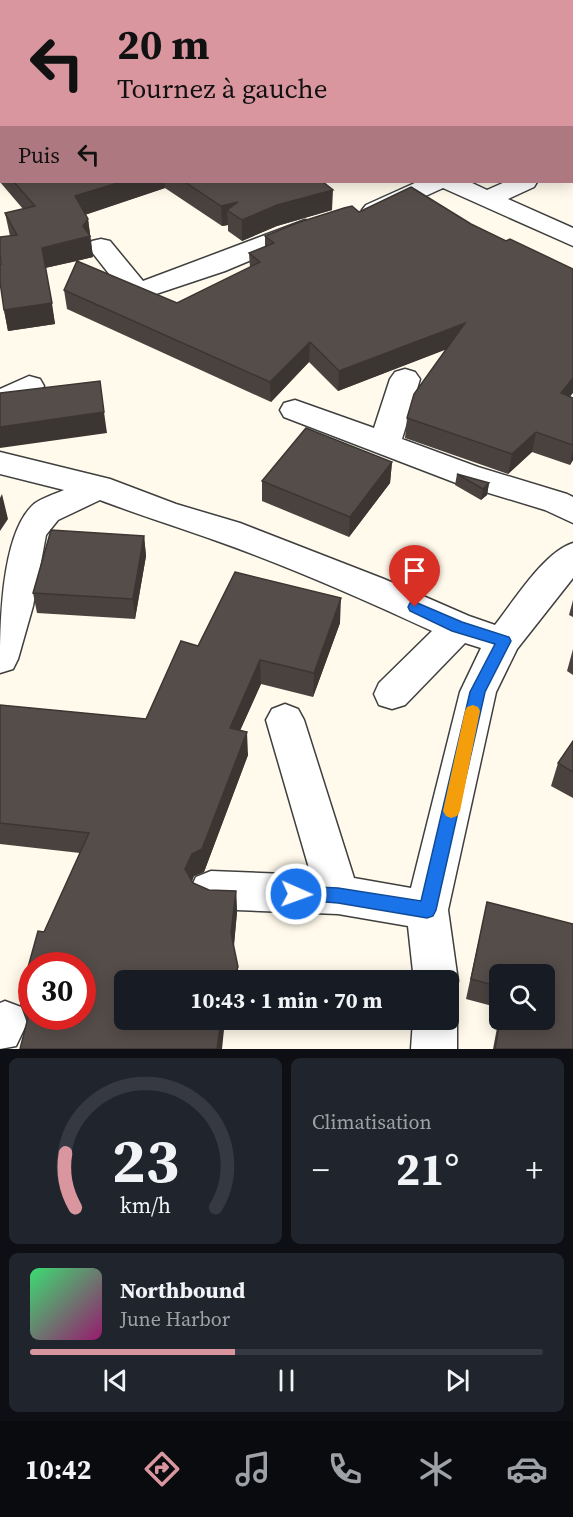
<!DOCTYPE html>
<html lang="fr">
<head>
<meta charset="utf-8">
<style>
	:root { --surface:#171b24; --page:#20242c; --text:#f1f3f6; --muted:#9ea1a6; --line:#363941; --accent:#d9969f }
	body { margin:0; font-family:"Source Serif 4",serif; background:var(--page); color:var(--text); height:100vh; display:flex; flex-direction:column; font-size:22px; white-space:nowrap }
	* { box-sizing:border-box; margin:0 }
	p { font-size:20px; color:var(--muted) }
	.icon { flex:none; width:33px; height:33px; fill:none; stroke:currentColor; stroke-width:2; stroke-linecap:round; stroke-linejoin:round }
	.map { position:relative; height:1049px; overflow:hidden }
	.details { display:flex; flex-direction:column; gap:9px; padding:9px; background:#0d0f14; flex:1 }
	.details>* { flex:none }
	.top-card { position:absolute; left:0px; top:0px; width:573px; height:183px; box-shadow:0 3px 15px #0003; background:#d9969f; color:#111; overflow:hidden }
	.tools { position:absolute; left:489px; top:964px; display:grid; gap:12px }
	.tools a { display:grid; place-items:center; width:66px; height:66px; border-radius:9px; background:var(--surface); box-shadow:0 3px 15px #0003; font-size:30px }
	.speed { position:absolute; left:18px; top:952px; display:flex; gap:12px; font-size:30px; font-weight:700; text-align:center }
	.speed>* { display:grid; place-content:center; width:78px; height:78px; border-radius:50%; background:var(--surface); box-shadow:0 3px 15px #0003; line-height:1 }
	.speed .limit { border:9px solid #d22; background:#fff; color:#111 }
	.pin { position:absolute; display:grid; place-items:center; width:51px; height:51px; color:#fff; margin:-62px -26px; border-radius:50% 50% 50% 0; rotate:-45deg; box-shadow:0 0 6px #0007 }
	.pin .icon { rotate:45deg }
	.me { position:absolute; width:66px; margin:-33px; rotate:92deg; stroke-linejoin:round; filter:drop-shadow(0 0 4px #0008) }
	.turn { display:flex; align-items:center; gap:21px; height:126px; padding:0 18px; font-size:27px }
	.turn .icon { width:78px; height:78px; stroke-width:2.5 }
	.turn b { display:block; font-size:42px; line-height:51px }
	.then { display:flex; align-items:center; height:57px; padding:0 18px; background:#0003; gap:12px; font-size:22px }
	.big { font-size:45px; font-weight:700; line-height:1.1 }
	.details .widget { flex:1; display:flex; flex-direction:column; justify-content:center; gap:9px; min-width:0; padding:0 21px; border-radius:9px; background:var(--page) }
	.details .dial { align-items:center; gap:0 }
	.dial svg { height:156px; overflow:visible; fill:none; stroke:var(--line); stroke-width:7; stroke-linecap:round; text-anchor:middle }
	.dial text { fill:var(--text); stroke:none }
	.song { display:flex; align-items:center; gap:18px }
	.cover { width:72px; height:72px; border-radius:9px; background:linear-gradient(135deg,hsl(140 70% 55%),hsl(320 70% 35%)) }
	.played { height:6px; border-radius:3px; background:linear-gradient(90deg,var(--accent) 40%,var(--line) 40%) }
	.keys { display:flex; justify-content:space-around; direction:ltr }
	.heat { display:flex; justify-content:space-between; align-items:center; font-size:33px; direction:ltr }
	.details .tiles { flex:1; display:grid; gap:9px; grid-template-columns:1fr 1fr }
	.widget:last-child { grid-column:span 2 }
	.trip { position:absolute; left:114px; top:970px; width:345px; height:60px; border-radius:9px; background:var(--surface); box-shadow:0 3px 15px #0003; font-weight:700; line-height:60px; text-align:center }
	.dock { display:flex; height:96px; justify-content:space-around; align-items:center; background:#090b0e; color:var(--muted) }
	.dock .icon { width:42px; height:42px }
	.dock .on { color:var(--accent) }
	.dock b { font-size:27px; color:var(--text) }
	.map>svg:first-child { display:block }
	.lines { fill:none; stroke-linecap:round; stroke-linejoin:round }
	.street-casing { stroke:#3f3f3f; stroke-width:3 }
	.street { fill:#fff; fill-rule:evenodd }
	.wall { fill:#49423f }
	.shaded-wall { fill:#3c3633 }
	.building { fill:#554d49; stroke:#3c3633; stroke-width:1.5; fill-rule:evenodd }
	.route { fill:#1a73e8; stroke:#114b97; stroke-width:1.5 }
	.slow { fill:#f59e0b }
</style>
</head>
<body>
<div class="map">
<svg width="573" height="1049" viewBox="0 0 573 1049">
	<rect width="100%" height="100%" fill="#fffaeb"/>
	<g class="lines">
		<defs>
			<path id="street" d="M 46,0 L 67,0 L 68,2 L 47,2 Z
				M 417,182 L 470,182 L 487,190 L 505,182 L 537,182 L 534,187 L 508,199 L 573,228 L 573,246 L 443,188 L 384,215 L 375,218 L 366,215 L 362,210 L 366,205 Z
				M 305,220 L 314,222 L 318,228 L 314,234 L 225,271 L 138,300 L 128,298 L 88,247 L 92,241 L 101,239 L 110,241 L 143,281 Z
				M 405,369 L 415,372 L 420,379 L 402,439 L 478,467 L 567,494 L 573,497 L 573,523 L 545,510 L 456,483 L 284,417 L 280,410 L 284,403 L 295,400 L 374,428 L 390,379 L 395,372 Z
				M 29,376 L 40,379 L 44,386 C 36,399 15,408 0,412 L 0,389 Z
				M 0,452 L 110,479 L 176,504 L 240,523 L 384,579 L 469,616 L 495,625 C 514,601 544,552 573,543 L 573,578 L 517,649 L 496,692 L 448,910 L 458,981 L 451,996 L 448,997 L 448,981 L 414,981 L 408,926 L 338,914 L 211,909 L 196,903 L 190,890 L 196,877 L 211,871 L 311,875 L 266,720 L 272,709 L 285,704 L 298,709 L 304,720 L 354,878 L 411,888 L 460,692 L 481,648 L 465,643 L 405,705 L 392,709 L 379,705 L 374,694 L 379,683 L 432,631 C 361,598 290,567 217,541 C 178,527 139,515 100,500 L 58,520 L 46,535 L 33,606 L 18,659 L 13,669 L 0,673 C 0,629 0,534 34,504 C 42,498 55,494 64,490 L 0,474 Z
				M 5,1001 L 21,1007 L 27,1023 L 16,1046 L 0,1049 L 0,1003 Z
				M 448,1004 L 457,1020 L 457,1049 L 411,1049 L 413,1020 L 448,1020 Z"/>
		</defs>
		<use href="#street" class="street-casing"/>
		<use href="#street" class="street"/>
	</g>
	<path class="wall" d="M 168,0 L 280,0 L 282,2 L 169,2 Z
		M 0,15 L 2,15 L 2,114 L 0,112 Z
		M 0,115 L 2,115 L 2,182 L 323,182 L 332,210 L 277,226 L 242,241 L 228,231 L 228,225 L 222,226 L 165,188 L 85,215 L 88,219 L 93,257 L 77,261 L 177,303 L 250,268 L 249,253 L 265,247 L 265,236 L 573,398 L 573,460 L 570,465 L 532,452 L 508,474 L 405,438 L 407,418 L 446,349 L 338,391 L 309,362 L 271,402 L 67,309 L 64,290 L 77,261 L 45,268 L 55,324 L 8,331 L 4,310 L 1,264 L 10,236 L 5,213 L 23,209 L 0,182 Z
		M 392,462 L 390,483 L 349,537 L 262,501 L 262,481 Z
		M 457,474 L 489,483 L 487,495 L 481,500 L 455,485 Z
		M 144,536 L 146,556 L 135,619 L 37,613 L 33,593 Z
		M 573,600 L 573,617 L 569,615 Z
		M 340,623 L 313,697 L 261,684 L 240,730 L 248,755 L 204,872 L 194,876 L 192,881 L 193,883 L 209,890 L 236,891 L 237,912 L 234,946 L 124,1020 L 225,1020 L 225,1021 L 27,1021 L 21,1005 L 44,932 L 80,853 L 0,844 L 0,705 L 146,719 L 198,646 Z
		M 573,649 L 573,675 L 567,671 Z
		M 573,741 L 573,798 L 551,786 L 558,763 Z
		M 487,902 L 573,1049 L 493,1049 L 500,1012 L 500,1020 L 544,1020 L 500,975 L 500,1008 L 466,999 Z"/>
	<path class="shaded-wall" d="M 573,129 L 573,144 L 572,145 L 572,130 Z
		M 121,182 L 165,182 L 165,188 L 78,217 L 75,196 Z
		M 333,190 L 332,210 L 277,226 L 242,241 L 242,220 L 277,205 Z
		M 238,202 L 227,210 L 228,225 L 222,226 L 221,206 Z
		M 88,219 L 93,257 L 45,268 L 42,248 L 83,226 Z
		M 52,303 L 55,324 L 8,331 L 4,310 Z
		M 465,323 L 463,343 L 338,391 L 339,371 Z
		M 310,342 L 309,362 L 271,402 L 270,382 Z
		M 573,378 L 573,393 L 557,413 L 561,393 Z
		M 104,412 L 107,433 L 0,448 L 0,427 Z
		M 536,432 L 532,452 L 508,474 L 512,454 Z
		M 573,449 L 573,460 L 570,465 Z
		M 392,462 L 390,483 L 349,537 L 350,517 Z
		M 489,483 L 487,495 L 481,500 L 483,489 Z
		M 2,494 L 8,519 L 0,531 L 0,498 Z
		M 144,536 L 146,556 L 135,619 L 133,599 Z
		M 341,598 L 340,623 L 313,697 L 314,673 Z
		M 260,660 L 261,684 L 231,751 L 230,728 Z
		M 247,732 L 248,755 L 204,872 L 194,876 L 188,891 L 185,869 Z
		M 236,891 L 237,912 L 233,954 L 231,933 Z
		M 238,967 L 238,981 L 232,981 Z
		M 221,1020 L 225,1020 L 222,1049 L 217,1049 Z"/>
	<path class="building" d="M 192,0 L 280,0 L 282,2 L 195,2 Z
		M 306,0 L 388,0 L 392,2 L 303,2 Z
		M 573,5 L 573,129 L 572,130 L 572,6 Z
		M 0,15 L 2,15 L 2,99 L 0,97 L 0,43 L 1,43 L 1,29 L 0,28 Z
		M 0,115 L 2,115 L 2,167 L 0,165 Z
		M 14,182 L 121,182 L 75,196 L 88,219 L 83,226 L 90,236 L 42,248 L 52,303 L 4,310 L 0,282 L 0,264 L 1,264 L 0,254 L 0,237 L 17,235 L 5,213 L 35,206 Z
		M 185,182 L 323,182 L 333,190 L 277,205 L 242,220 L 227,210 L 238,202 L 221,206 Z
		M 411,187 L 471,224 L 506,241 L 510,239 L 573,269 L 573,378 L 561,393 L 573,398 L 573,445 L 536,432 L 512,454 L 407,418 L 414,394 L 465,323 L 339,371 L 310,342 L 270,382 L 64,290 L 77,261 L 177,303 L 260,262 L 249,253 L 274,243 L 265,236 L 297,223 L 344,208 L 352,206 L 359,212 Z
		M 100,381 L 104,412 L 0,427 L 0,393 Z
		M 306,428 L 392,462 L 350,517 L 262,481 Z
		M 457,474 L 489,483 L 483,489 Z
		M 51,530 L 144,536 L 133,599 L 33,593 Z
		M 235,572 L 341,598 L 314,673 L 260,660 L 230,728 L 247,732 L 202,849 L 192,854 L 185,869 L 193,883 L 209,890 L 236,891 L 231,933 L 238,967 L 232,981 L 124,981 L 124,1020 L 221,1020 L 217,1049 L 20,1049 L 31,1006 L 21,1005 L 20,996 L 38,931 L 44,932 L 89,833 L 0,823 L 0,705 L 146,719 L 181,641 L 198,646 ZM 32,966 L 82,966 L 82,1017 L 32,1017 Z
		M 573,741 L 573,772 L 558,763 Z
		M 487,902 L 573,924 L 573,1049 L 495,1049 L 500,1020 L 544,1020 L 544,975 L 500,975 L 500,987 L 471,979 Z"/>
	<path class="route" d="M 415,602 L 462,622 L 509,637 L 511,641 L 485,692 L 436,910 L 433,916 L 427,918 L 338,903 L 290,899 L 287,894 L 290,888 L 296,886 L 338,888 L 421,901 L 470,692 L 495,644 L 452,631 L 410,611 L 408,607 L 410,603 Z"/>
	<path class="slow" d="M 473,705 L 478,707 L 480,711 L 460,811 L 457,816 L 451,818 L 446,816 L 443,811 L 465,711 L 467,707 Z"/>
</svg>
<div class="tools">
<a><svg class="icon" aria-label="search" viewBox="0 0 24 24"><circle cx="10" cy="10" r="6"/><path d="M15 15l6 6"/></svg></a>
</div>
<div class="speed"><div class="limit">30</div></div>
<div class="pin" style="left:415px;top:607px;background:#d93025"><svg class="icon" aria-label="arrive" viewBox="0 0 24 24"><path d="M6 21V4h12l-3 4 3 4H6"/></svg></div>
<svg class="me" style="left:296px;top:894px" viewBox="-20 -20 40 40"><circle r="17" fill="#1a73e8" stroke="#fff" stroke-width="3"/><path d="M0-11L8 9 0 5-8 9z" fill="#fff"/></svg>
<div class="trip">10:43 · 1 min · 70 m</div>
<div class="top-card">
<div class="turn"><svg class="icon" aria-label="left" viewBox="0 0 24 24"><path d="M17 20v-9H6M10 6l-5 5 5 5"/></svg><div><b>20 m</b>Tournez à gauche</div></div>
<div class="then">Puis<svg class="icon" aria-label="left" viewBox="0 0 24 24"><path d="M17 20v-9H6M10 6l-5 5 5 5"/></svg></div>
</div>
</div>
<section class="details">
<div class="tiles">
<div class="widget dial"><svg viewBox="0 0 100 80">
<path d="M14 69A42 42 0 1 1 86 69"/>
<path d="M14 69A42 42 0 0 1 9 41" stroke="#d9969f"/>
<text x="50" y="56" font-size="32" font-weight="700">23</text>
<text x="50" y="72" font-size="11">km/h</text>
</svg></div>
<div class="widget"><p>Climatisation</p>
<div class="heat"><a>−</a><b class="big">21°</b><a>+</a></div>
</div>
<div class="widget">
<div class="song"><i class="cover"></i><div><b>Northbound</b><p>June Harbor</p></div></div>
<div class="played"></div>
<div class="keys"><svg class="icon" aria-label="previous" viewBox="0 0 24 24"><path d="M18 5L8 12l10 7zM5 5v14"/></svg><svg class="icon" aria-label="pause" viewBox="0 0 24 24"><path d="M8 5v14M16 5v14"/></svg><svg class="icon" aria-label="next" viewBox="0 0 24 24"><path d="M6 5l10 7-10 7zM19 5v14"/></svg></div>
</div>
</div>
</section>
<nav class="dock">
<b>10:42</b>
<svg class="icon on" aria-label="directions" viewBox="0 0 24 24"><path d="M12 3l9 9-9 9-9-9zM9 14v-3h6M13 9l2 2-2 2"/></svg>
<svg class="icon" aria-label="music" viewBox="0 0 24 24"><path d="M9 18V5l10-2v13"/><circle cx="6" cy="18" r="3"/><circle cx="16" cy="16" r="3"/></svg>
<svg class="icon" aria-label="phone" viewBox="0 0 24 24"><path d="M5 4h4l2 5-3 2q2 4 5 5l2-3 5 2v4C11 20 4 13 5 4z"/></svg>
<svg class="icon" aria-label="climate" viewBox="0 0 24 24"><path d="M12 3v18M4 7l16 10M4 17L20 7"/></svg>
<svg class="icon" aria-label="car" viewBox="0 0 24 24"><path d="M5 17H2v-5l4-1 3-4h7l3 4 3 1v5h-3M9 17h6M6 11h13"/><circle cx="7" cy="17" r="2"/><circle cx="17" cy="17" r="2"/></svg>
</nav>
</body>
</html>
